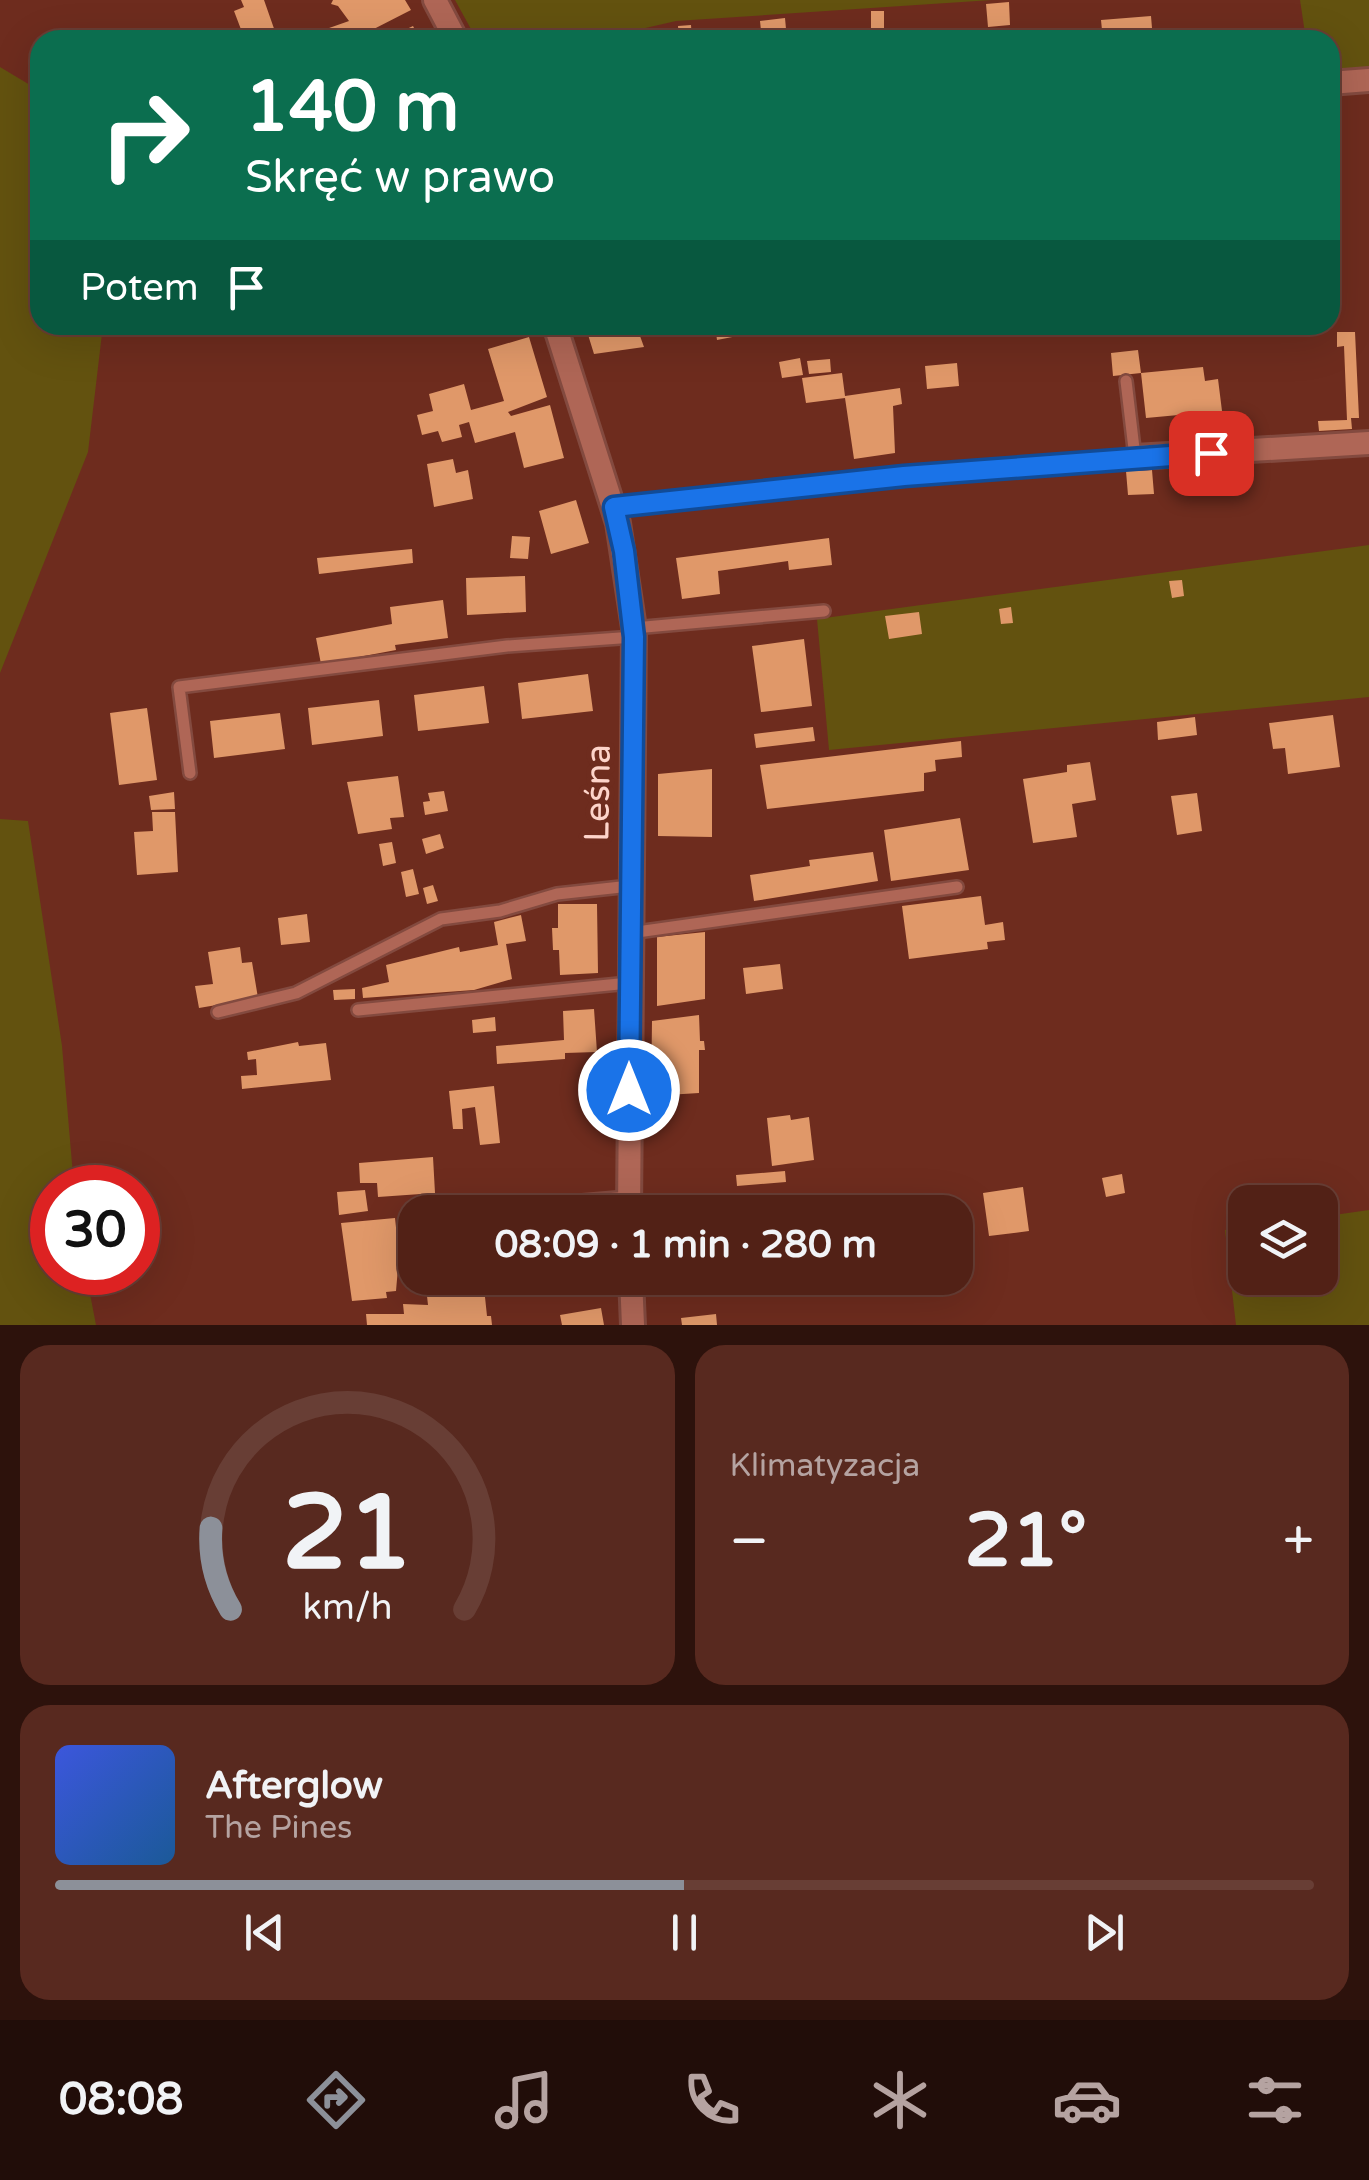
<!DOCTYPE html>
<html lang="pl">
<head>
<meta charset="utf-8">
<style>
	:root { --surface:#522116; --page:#58291f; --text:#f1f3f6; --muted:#b5a3a1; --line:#683e35; --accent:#8c9099 }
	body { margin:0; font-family:"Varela Round",sans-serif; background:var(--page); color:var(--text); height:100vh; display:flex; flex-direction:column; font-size:38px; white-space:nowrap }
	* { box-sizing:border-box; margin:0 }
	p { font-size:32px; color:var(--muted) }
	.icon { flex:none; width:55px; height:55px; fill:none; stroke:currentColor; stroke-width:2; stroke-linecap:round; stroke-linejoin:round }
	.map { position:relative; height:1325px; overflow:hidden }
	.panel { display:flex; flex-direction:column; gap:20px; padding:20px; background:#2d120c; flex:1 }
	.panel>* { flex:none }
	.top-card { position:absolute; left:30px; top:30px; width:1310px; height:305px; border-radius:30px; box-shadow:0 10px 40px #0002,0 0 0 2px var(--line); background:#0b6e4f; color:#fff; overflow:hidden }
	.fabs { position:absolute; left:1228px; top:1185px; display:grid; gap:20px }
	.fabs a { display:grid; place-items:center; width:110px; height:110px; border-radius:20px; background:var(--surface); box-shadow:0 10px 40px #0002,0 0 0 2px var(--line); font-size:50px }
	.speed { position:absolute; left:30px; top:1165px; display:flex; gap:20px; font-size:50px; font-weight:700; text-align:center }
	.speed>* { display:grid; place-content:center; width:130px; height:130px; border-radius:50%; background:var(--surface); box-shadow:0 10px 40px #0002,0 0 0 2px var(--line); line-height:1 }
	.speed .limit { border:15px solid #d22; background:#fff; color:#111 }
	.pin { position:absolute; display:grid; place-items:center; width:85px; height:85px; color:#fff; margin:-42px; border-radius:20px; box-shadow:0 5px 15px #0006 }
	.me { position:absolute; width:110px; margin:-55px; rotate:0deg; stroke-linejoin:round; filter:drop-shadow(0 0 8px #0008) }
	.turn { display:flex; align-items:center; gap:35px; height:210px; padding:0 50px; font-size:45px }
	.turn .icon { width:130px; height:130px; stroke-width:2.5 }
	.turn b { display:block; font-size:70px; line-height:85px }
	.then { display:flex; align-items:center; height:95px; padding:0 50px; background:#0003; gap:20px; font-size:38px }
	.big { font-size:75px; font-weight:700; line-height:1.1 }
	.panel .widget { flex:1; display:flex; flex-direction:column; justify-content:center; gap:15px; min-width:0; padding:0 35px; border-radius:30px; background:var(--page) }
	.panel .dial { align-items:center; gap:0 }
	.dial svg { height:260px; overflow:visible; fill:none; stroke:var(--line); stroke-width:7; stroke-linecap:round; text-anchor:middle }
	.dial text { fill:var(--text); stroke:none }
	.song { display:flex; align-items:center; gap:30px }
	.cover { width:120px; height:120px; border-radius:15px; background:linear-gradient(135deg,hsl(230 70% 55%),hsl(210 70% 35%)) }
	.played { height:10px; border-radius:5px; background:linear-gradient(90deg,var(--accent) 50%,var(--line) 50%) }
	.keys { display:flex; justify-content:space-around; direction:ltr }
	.heat { display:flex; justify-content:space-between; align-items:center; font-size:55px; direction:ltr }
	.panel .tiles { flex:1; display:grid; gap:20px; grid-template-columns:1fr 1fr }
	.widget:last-child { grid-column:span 2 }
	.trip { position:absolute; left:398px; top:1195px; width:575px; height:100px; border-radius:30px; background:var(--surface); box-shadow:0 10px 40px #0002,0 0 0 2px var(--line); font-weight:700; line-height:100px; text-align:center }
	.tabs { display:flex; height:160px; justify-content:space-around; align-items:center; background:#210d09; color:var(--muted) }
	.tabs .icon { width:70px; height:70px }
	.tabs .selected { color:var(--accent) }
	.tabs b { font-size:45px; color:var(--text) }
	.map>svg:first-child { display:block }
	.green { fill:#63520f }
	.building { fill:#e09869 }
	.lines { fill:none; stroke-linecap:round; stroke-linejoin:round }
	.lane-casing { stroke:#834a3f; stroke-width:16 }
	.street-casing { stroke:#834a3f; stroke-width:28 }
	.lane { stroke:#af6656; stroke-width:11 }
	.street { stroke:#af6656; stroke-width:22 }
	.route-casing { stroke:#114b97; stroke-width:25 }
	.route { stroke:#1a73e8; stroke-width:18 }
	.labels { text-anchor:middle; stroke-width:10; stroke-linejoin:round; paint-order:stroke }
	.street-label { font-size:35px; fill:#fdd4ca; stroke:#6e2c1e }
</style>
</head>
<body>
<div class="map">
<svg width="1369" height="1325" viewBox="0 0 1369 1325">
	<rect width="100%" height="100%" fill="#6e2c1e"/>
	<path class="green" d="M 455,0 L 992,0 L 676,21 L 593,40 L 477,40 Z
		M 1300,0 L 1369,0 L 1369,71 L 1330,74 L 1330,40 L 1306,40 Z
		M 0,67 L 40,91 L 40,325 L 103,325 L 88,452 L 0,673 Z
		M 1369,545 L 1369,697 L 829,750 L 817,619 Z
		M 0,819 L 28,821 L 62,1046 L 74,1187 L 52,1188 L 52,1272 L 86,1273 L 96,1325 L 0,1325 Z
		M 1369,1210 L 1369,1325 L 1236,1325 L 1225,1230 L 1245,1227 L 1245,1278 L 1320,1278 L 1320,1217 Z"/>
	<path class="building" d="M 241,0 L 264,0 L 278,40 L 245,40 L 234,11 L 244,7 Z
		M 333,0 L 405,0 L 411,10 L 366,33 L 337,40 L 295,40 L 349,21 L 338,6 L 331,4 Z
		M 1009,2 L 1010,25 L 988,27 L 986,4 Z
		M 871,11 L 884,11 L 884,30 L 871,32 Z
		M 1151,16 L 1153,40 L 1103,40 L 1101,20 Z
		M 785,18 L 787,40 L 762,40 L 760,21 Z
		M 691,25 L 692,40 L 679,40 L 678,26 Z
		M 413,26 L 420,40 L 384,40 Z
		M 410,325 L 442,325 L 415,337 Z
		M 585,325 L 636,325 L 644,347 L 594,354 Z
		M 715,325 L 762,325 L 763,331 L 717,340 Z
		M 1337,332 L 1355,332 L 1359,418 L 1351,418 L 1352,429 L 1319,431 L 1318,421 L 1347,420 L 1344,346 L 1337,347 Z
		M 529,337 L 547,397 L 508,412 L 511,416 L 550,405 L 564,458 L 524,468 L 515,432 L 475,443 L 469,422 L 459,425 L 462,437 L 442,442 L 438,431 L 422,435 L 417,415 L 433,411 L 429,394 L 464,384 L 471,410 L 504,401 L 488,349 Z
		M 1138,350 L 1141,373 L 1113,376 L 1111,353 Z
		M 800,358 L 803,375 L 782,378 L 779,362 Z
		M 830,359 L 831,372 L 809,374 L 807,361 Z
		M 957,363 L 959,386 L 927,389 L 925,366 Z
		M 1203,367 L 1205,381 L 1218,379 L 1222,411 L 1146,418 L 1141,373 Z
		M 842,373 L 845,396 L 900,388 L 902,404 L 893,406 L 895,453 L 854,459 L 845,398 L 806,403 L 802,378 Z
		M 453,459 L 456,473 L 468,470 L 473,499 L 434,507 L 427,464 Z
		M 1152,470 L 1154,494 L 1128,495 L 1126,471 Z
		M 576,500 L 589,543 L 551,554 L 539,511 Z
		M 512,536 L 530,537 L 528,559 L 510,558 Z
		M 829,538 L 832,565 L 789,570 L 788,561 L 718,571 L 720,594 L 682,599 L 676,558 Z
		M 412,549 L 413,563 L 319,574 L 317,558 Z
		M 525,576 L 526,612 L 467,615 L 466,578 Z
		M 1182,580 L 1184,596 L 1172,598 L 1169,581 Z
		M 443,600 L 448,638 L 395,645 L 396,650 L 321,664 L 316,638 L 392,624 L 390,607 Z
		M 1011,607 L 1013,623 L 1001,624 L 999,609 Z
		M 919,612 L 922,634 L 889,639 L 885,616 Z
		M 804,639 L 812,706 L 761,712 L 752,646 Z
		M 588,674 L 593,711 L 522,719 L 518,683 Z
		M 484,686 L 489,723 L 418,731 L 414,695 Z
		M 379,700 L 383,736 L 312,745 L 308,708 Z
		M 147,708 L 157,780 L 119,785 L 110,713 Z
		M 280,713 L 285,749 L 214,758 L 210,721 Z
		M 1333,715 L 1340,767 L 1288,774 L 1285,748 L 1273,749 L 1269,723 Z
		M 1195,717 L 1197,735 L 1158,740 L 1157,722 Z
		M 813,727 L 815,741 L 756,748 L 754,734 Z
		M 961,741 L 962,757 L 935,760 L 936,771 L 924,773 L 924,791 L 767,809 L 760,765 Z
		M 1090,762 L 1096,800 L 1072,804 L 1077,837 L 1033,843 L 1023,779 L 1067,772 L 1067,765 Z
		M 712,769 L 712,837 L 658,836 L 658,774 Z
		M 398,776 L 404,817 L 390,818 L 392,829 L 358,834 L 347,782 Z
		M 444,791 L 448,811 L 425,815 L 423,802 L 430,801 L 428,793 Z
		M 174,792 L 175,809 L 151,810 L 149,796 Z
		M 1197,793 L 1202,831 L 1177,835 L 1171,796 Z
		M 152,812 L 175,812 L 178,872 L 137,875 L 134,832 L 153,831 Z
		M 960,818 L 969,870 L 891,881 L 884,830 Z
		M 440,834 L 444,848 L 426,854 L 422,839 Z
		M 392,842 L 396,863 L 383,866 L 379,844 Z
		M 873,852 L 878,881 L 754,901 L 750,875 L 810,866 L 809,860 Z
		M 413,869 L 419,894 L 406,897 L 401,872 Z
		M 433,885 L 438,901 L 427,904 L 423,888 Z
		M 981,896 L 985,925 L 1003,922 L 1005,940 L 987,942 L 988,949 L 909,959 L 902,906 Z
		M 558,904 L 597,904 L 598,973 L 560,975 L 559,950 L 553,950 L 552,928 L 558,928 Z
		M 307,914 L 310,942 L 281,945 L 278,918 Z
		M 521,915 L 526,941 L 506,944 L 512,979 L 474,990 L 363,998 L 362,988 L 389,982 L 386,965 L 459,947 L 460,952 L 498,945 L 494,922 Z
		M 705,932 L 705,999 L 657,1006 L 657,937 Z
		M 240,947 L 242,963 L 252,962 L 258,998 L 199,1008 L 195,986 L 213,984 L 208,952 Z
		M 780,964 L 783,989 L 746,994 L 743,968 Z
		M 355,989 L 355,999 L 334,1000 L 333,990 Z
		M 594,1009 L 597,1052 L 565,1053 L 565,1059 L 497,1064 L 496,1046 L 564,1040 L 563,1011 Z
		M 699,1015 L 700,1041 L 704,1041 L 705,1050 L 699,1050 L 699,1093 L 651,1096 L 652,1021 Z
		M 495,1017 L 496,1031 L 473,1033 L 472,1020 Z
		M 298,1042 L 299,1046 L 326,1043 L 331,1080 L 242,1089 L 241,1076 L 257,1075 L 256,1059 L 248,1060 L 247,1052 Z
		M 494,1086 L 500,1143 L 480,1145 L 475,1107 L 462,1109 L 463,1129 L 453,1129 L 449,1091 Z
		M 790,1115 L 791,1120 L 809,1117 L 814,1160 L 772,1166 L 767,1118 Z
		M 433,1157 L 435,1193 L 378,1197 L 377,1183 L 360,1183 L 359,1163 Z
		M 785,1171 L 786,1182 L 737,1186 L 736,1175 Z
		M 1122,1174 L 1125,1193 L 1106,1197 L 1102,1178 Z
		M 1023,1187 L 1029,1231 L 989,1236 L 983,1193 Z
		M 365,1190 L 368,1211 L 339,1215 L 337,1192 Z
		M 395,1218 L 399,1256 L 396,1291 L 386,1292 L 387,1298 L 352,1301 L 341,1223 Z
		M 443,1278 L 483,1278 L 487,1316 L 491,1316 L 492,1325 L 367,1325 L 366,1314 L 404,1314 L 403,1304 L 428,1305 L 427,1296 L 445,1295 Z
		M 650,1278 L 710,1278 L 711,1292 L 651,1294 Z
		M 601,1308 L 604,1325 L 562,1325 L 560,1315 Z
		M 716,1314 L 717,1325 L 682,1325 L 681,1318 Z"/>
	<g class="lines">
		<defs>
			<path id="lane" d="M 614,507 L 1135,457 L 1126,381
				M 634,628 L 824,611
				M 190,773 L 179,687 L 507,646 L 634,637
				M 630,933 L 957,887
				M 358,1010 L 629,983
				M 218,1012 L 296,993 L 441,919 L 500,911 L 557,894 L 630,886
				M 451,1212 L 629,1197"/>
			<path id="street" d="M 435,0 L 456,40
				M 1330,83 L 1369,80
				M 555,325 L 618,523 L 634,628 L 629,1212
				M 1135,457 L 1369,443
				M 631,1278 L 633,1325"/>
		</defs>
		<use href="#lane" class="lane-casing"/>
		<use href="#street" class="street-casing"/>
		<use href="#lane" class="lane"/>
		<use href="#street" class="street"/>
	</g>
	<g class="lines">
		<defs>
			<path id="route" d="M 629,1090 L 634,637 L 624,551 L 614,507 L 904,476 L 1211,453"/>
		</defs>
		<use href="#route" class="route-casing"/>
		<use href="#route" class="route"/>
	</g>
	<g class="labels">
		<g class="street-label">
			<text transform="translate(597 793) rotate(-89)" y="12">Leśna</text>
		</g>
	</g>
</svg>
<div class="fabs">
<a><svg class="icon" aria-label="layers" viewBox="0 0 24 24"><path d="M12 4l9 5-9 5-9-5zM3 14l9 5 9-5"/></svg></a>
</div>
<div class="speed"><div class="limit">30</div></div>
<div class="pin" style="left:1211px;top:453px;background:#d93025"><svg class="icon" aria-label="arrive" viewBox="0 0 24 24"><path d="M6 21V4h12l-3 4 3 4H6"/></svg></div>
<svg class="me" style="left:629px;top:1090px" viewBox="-20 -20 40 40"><circle r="17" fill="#1a73e8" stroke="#fff" stroke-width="3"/><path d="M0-11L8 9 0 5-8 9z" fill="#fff"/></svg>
<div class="trip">08:09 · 1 min · 280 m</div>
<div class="top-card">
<div class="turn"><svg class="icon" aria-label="right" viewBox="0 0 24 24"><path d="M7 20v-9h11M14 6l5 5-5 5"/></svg><div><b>140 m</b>Skręć w prawo</div></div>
<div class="then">Potem<svg class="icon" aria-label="arrive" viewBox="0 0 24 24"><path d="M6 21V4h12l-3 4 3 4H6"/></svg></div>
</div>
</div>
<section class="panel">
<div class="tiles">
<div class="widget dial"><svg viewBox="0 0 100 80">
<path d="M14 69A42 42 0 1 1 86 69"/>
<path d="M14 69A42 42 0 0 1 8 44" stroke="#8c9099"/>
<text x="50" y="56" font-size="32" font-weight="700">21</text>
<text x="50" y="72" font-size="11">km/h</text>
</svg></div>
<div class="widget"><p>Klimatyzacja</p>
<div class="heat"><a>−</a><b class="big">21°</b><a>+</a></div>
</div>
<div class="widget">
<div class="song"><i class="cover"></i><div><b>Afterglow</b><p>The Pines</p></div></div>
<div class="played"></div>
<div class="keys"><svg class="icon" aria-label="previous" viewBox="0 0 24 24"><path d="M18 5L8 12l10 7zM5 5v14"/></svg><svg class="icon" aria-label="pause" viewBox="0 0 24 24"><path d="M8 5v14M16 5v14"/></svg><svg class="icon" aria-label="next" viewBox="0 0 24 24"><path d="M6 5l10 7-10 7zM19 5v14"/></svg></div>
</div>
</div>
</section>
<nav class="tabs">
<b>08:08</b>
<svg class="icon selected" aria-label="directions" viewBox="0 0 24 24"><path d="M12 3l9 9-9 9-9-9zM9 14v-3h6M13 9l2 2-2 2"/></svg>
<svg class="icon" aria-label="music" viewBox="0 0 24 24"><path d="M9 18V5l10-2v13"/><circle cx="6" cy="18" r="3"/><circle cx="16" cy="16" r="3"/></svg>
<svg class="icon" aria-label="phone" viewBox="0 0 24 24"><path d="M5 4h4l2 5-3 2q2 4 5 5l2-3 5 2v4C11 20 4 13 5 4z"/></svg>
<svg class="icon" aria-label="climate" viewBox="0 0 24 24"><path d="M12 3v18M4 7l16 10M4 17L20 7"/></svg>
<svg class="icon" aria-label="car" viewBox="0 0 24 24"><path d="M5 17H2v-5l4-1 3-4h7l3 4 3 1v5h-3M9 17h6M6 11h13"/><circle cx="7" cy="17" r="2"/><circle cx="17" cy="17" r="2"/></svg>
<svg class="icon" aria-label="filters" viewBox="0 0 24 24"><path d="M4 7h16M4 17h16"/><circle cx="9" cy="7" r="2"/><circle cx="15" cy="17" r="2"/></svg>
</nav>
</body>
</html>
